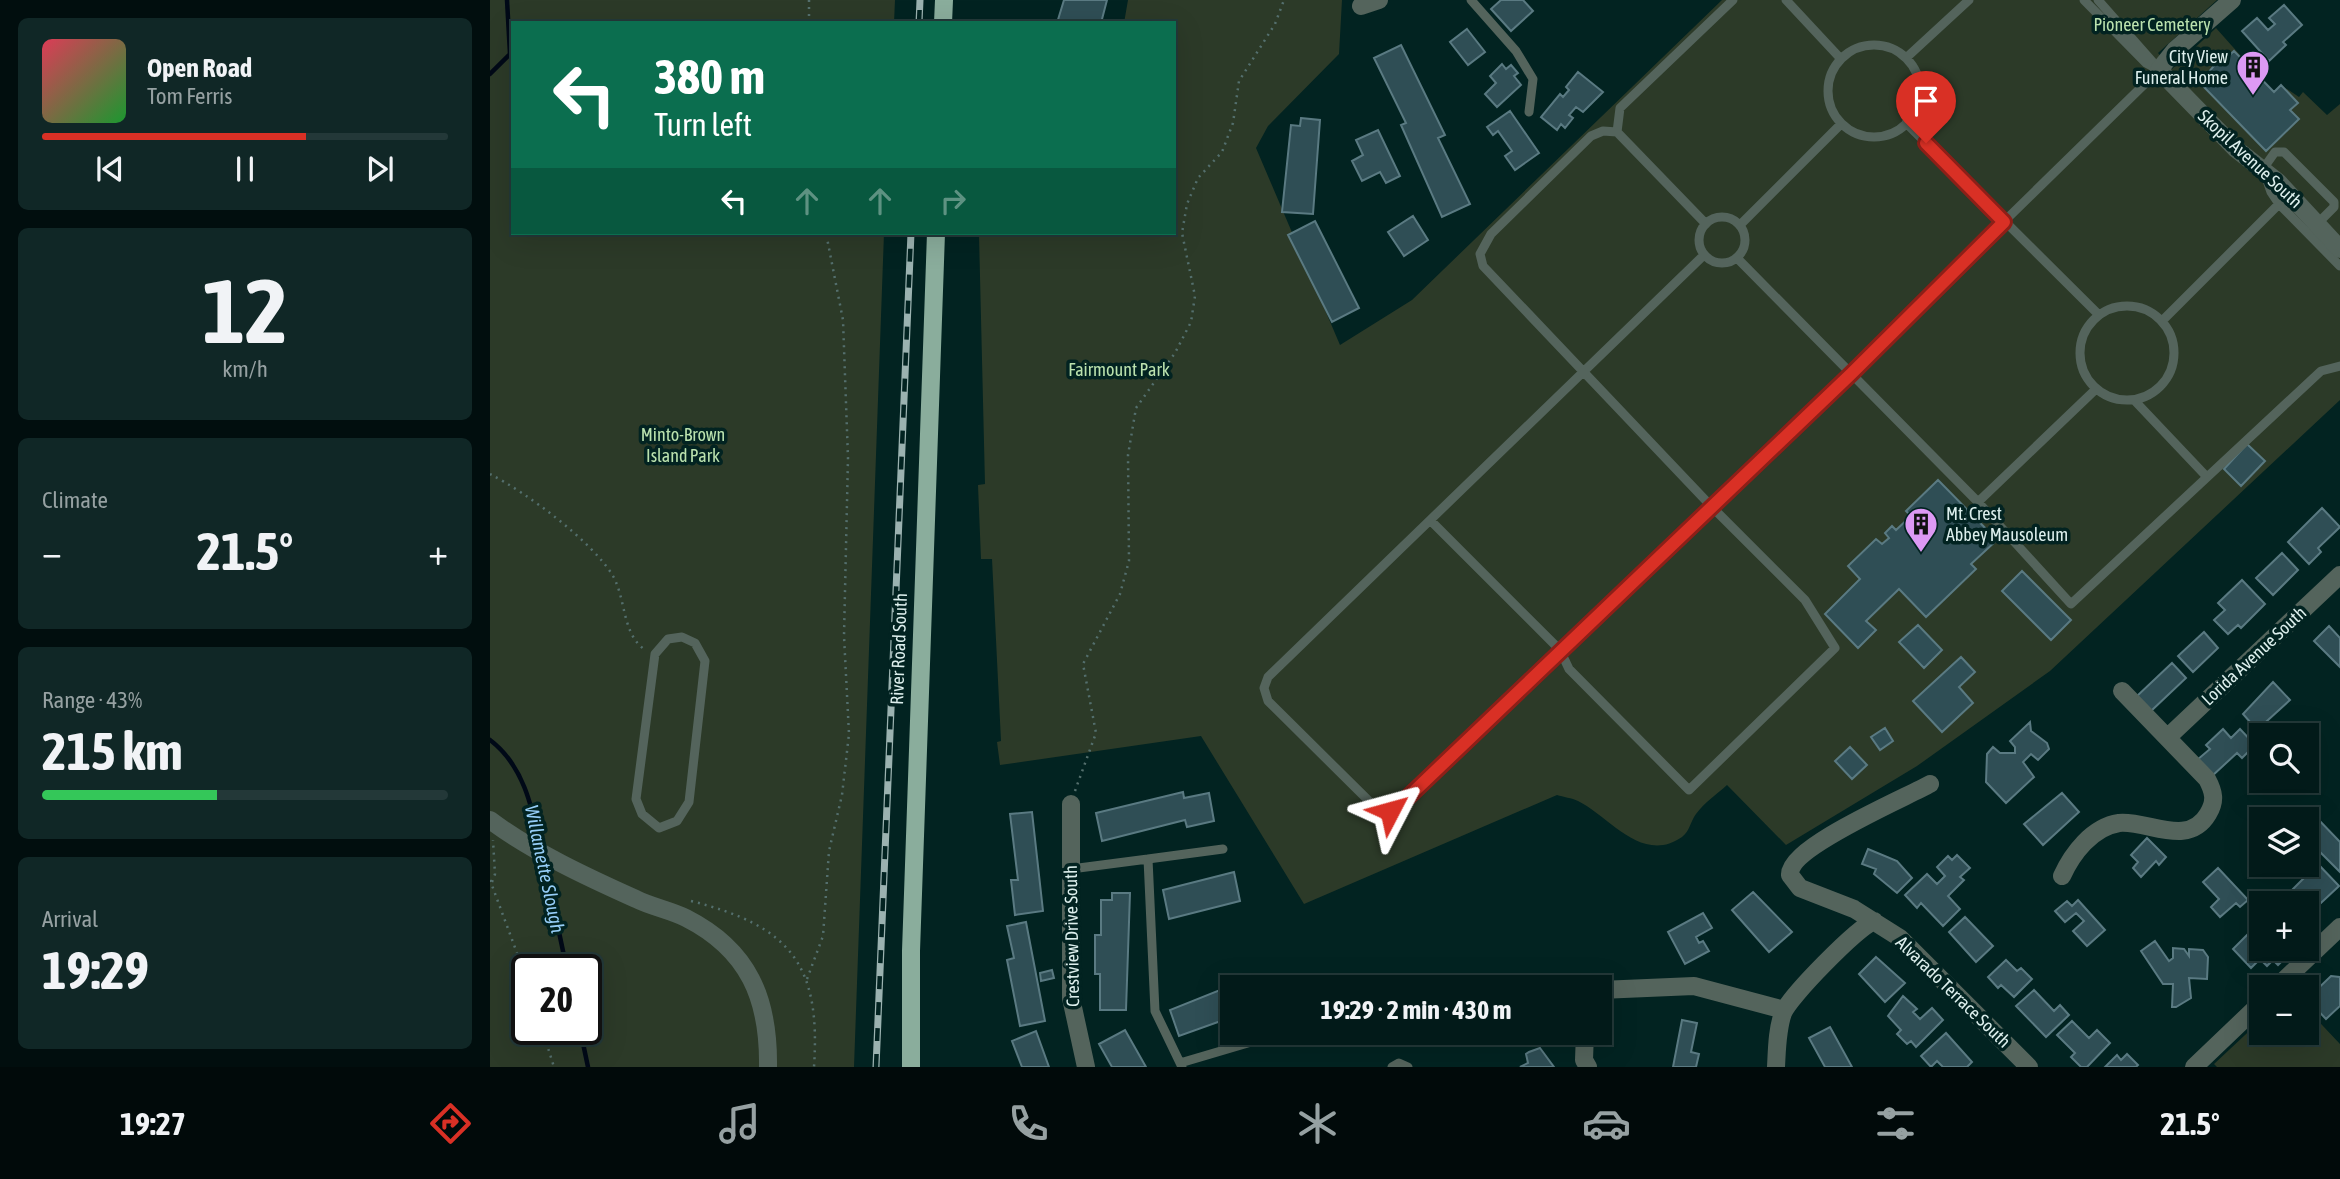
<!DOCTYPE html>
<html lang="en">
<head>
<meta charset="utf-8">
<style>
	:root { --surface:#021a19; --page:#102726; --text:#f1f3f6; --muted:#96a1a2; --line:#233838; --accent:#d93025 }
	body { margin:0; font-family:"Asap Condensed",sans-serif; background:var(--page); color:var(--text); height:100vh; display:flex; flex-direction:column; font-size:26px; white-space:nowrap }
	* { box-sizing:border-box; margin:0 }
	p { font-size:23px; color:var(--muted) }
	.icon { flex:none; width:38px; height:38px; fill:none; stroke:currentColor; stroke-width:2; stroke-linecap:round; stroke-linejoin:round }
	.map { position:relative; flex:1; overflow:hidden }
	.panel { display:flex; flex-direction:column; gap:18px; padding:18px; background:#010e0e; width:490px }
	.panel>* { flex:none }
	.top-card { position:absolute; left:21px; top:21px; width:665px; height:214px; border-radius:0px; box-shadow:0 7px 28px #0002,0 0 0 2px var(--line); background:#0b6e4f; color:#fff; overflow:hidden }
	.buttons { position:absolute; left:1759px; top:723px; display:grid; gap:14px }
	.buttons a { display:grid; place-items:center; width:70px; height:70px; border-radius:0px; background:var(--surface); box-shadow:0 7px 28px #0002,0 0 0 2px var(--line); font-size:35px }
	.speed { position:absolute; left:21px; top:954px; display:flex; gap:14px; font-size:35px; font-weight:700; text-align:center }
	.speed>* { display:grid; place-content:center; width:91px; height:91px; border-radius:50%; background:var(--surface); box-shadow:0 7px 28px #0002,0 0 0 2px var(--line); line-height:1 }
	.speed .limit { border:4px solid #111; border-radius:10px; background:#fff; color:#111 }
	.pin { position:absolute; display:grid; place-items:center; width:60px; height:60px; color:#fff; margin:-72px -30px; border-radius:50% 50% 50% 0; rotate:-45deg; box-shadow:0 0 7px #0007 }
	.pin .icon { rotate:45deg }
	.me { position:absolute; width:77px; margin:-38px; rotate:51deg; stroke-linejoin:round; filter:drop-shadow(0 0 5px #0008) }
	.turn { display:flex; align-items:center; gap:24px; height:147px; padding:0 28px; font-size:32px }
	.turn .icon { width:91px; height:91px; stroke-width:2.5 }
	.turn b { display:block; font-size:49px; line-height:60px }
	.lanes { display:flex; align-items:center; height:66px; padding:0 28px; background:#0003; justify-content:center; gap:35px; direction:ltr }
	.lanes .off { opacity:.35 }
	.big { font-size:52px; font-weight:700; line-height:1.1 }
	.panel .tile { flex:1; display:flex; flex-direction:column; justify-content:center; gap:10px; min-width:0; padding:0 24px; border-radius:10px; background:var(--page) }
	.panel .dial { align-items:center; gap:0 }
	.dial b { font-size:91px; line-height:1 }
	.song { display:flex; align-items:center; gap:21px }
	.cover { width:84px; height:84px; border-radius:10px; background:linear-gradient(135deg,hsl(350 70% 55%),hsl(130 70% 35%)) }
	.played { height:7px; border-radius:4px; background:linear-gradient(90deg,var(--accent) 65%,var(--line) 65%) }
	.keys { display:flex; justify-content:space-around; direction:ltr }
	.heat { display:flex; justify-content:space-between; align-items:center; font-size:38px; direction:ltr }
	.charge { height:10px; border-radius:5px; background:linear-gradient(90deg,#34c759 43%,var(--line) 0) }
	.trip { position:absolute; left:730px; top:975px; width:392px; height:70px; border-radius:0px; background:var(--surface); box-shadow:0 7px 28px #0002,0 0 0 2px var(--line); font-weight:700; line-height:70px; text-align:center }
	.menu { display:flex; height:112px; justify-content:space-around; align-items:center; background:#010a0a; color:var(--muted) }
	.menu .icon { width:49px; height:49px }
	.menu .active { color:var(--accent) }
	.menu b { font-size:32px; color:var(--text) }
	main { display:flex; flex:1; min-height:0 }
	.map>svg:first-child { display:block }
	.green { fill:#2c3a28; fill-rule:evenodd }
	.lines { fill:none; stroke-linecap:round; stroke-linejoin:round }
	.stream { stroke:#000917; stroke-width:4.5 }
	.building { fill:#2f4e55; stroke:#5a7a82; stroke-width:2 }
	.path { stroke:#546f6d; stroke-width:2.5; stroke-dasharray:2 5; stroke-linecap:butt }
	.lane { stroke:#54645c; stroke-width:9 }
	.street { stroke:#54645c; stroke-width:18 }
	.primary { stroke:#8aad9c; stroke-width:18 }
	.rail-casing { stroke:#9bb2b0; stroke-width:7 }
	.rail { stroke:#022321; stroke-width:4.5; stroke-dasharray:13; stroke-linecap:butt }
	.route-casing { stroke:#8d1f18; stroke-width:18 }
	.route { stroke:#d93025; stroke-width:12 }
	.labels { text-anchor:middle; stroke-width:7; stroke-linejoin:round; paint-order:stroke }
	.park-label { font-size:18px; fill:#bbe2ae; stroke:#022321 }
	.poi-label { font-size:18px; fill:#ddefed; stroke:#022321; text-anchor:end }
	.street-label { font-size:18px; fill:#ddefed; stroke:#022321 }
	.water-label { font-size:19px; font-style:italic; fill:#96cef8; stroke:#022321 }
</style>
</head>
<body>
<main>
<section class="panel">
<div class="tile">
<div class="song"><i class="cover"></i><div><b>Open Road</b><p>Tom Ferris</p></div></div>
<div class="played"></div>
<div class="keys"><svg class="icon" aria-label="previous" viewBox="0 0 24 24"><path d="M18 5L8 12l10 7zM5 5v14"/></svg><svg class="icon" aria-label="pause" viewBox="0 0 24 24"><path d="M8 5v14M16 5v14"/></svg><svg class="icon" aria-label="next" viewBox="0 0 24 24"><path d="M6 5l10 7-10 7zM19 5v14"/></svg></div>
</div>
<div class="tile dial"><b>12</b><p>km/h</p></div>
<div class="tile"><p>Climate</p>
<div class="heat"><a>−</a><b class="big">21.5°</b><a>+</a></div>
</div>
<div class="tile"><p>Range · 43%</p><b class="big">215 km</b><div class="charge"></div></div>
<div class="tile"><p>Arrival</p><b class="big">19:29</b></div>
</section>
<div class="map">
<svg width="1850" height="1067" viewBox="0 0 1850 1067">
	<rect width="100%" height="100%" fill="#022321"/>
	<path class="green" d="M 0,0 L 405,0 L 404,23 L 23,23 L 23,233 L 394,233 L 364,1067 L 0,1067 ZM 37,970 L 96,970 L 96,1029 L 37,1029 Z
		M 638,0 L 852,0 L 849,54 L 778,126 L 766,148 L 850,345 L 922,300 L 1232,0 L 1727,0 L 1668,53 L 1682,69 L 1726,28 L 1783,92 L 1791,85 L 1809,97 L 1813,92 L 1837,115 L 1850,104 L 1850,400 L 1560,671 L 1427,766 L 1296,845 L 1237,785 C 1227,794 1214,803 1206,814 C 1200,822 1200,831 1192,837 C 1152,865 1119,816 1088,801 C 1082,798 1073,797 1067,795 L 814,904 L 711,736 L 510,765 L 507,742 L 511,741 L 502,559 L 491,559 L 488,485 L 495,484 L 489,235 L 684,233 L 684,23 L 634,23 Z
		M 1817,1009 L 1850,1044 L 1850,1067 L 1727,1067 L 1724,1064 L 1771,1020 L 1771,1032 L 1816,1032 Z"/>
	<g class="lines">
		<path class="stream" d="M 0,74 L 20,54 L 17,0
			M 0,740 C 33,765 42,806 50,845
			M 54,861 L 77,970
			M 90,1029 L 98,1067"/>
	</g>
	<path class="building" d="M 574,0 L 617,0 L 611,23 L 567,23 Z
		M 1011,0 L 1033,0 L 1043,11 L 1021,31 L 1001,9 Z
		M 1794,5 L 1812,25 L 1793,42 L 1796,45 L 1779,61 L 1752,31 L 1767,18 L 1778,30 L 1785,24 L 1779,18 Z
		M 977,29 L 995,52 L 978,65 L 960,42 Z
		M 911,45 L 955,135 L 948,138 L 980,204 L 952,217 L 911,125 L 916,123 L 884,58 Z
		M 1744,51 L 1784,92 L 1791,85 L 1808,103 L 1800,110 L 1809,119 L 1776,151 L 1710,83 L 1731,57 L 1735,59 Z
		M 1012,64 L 1016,69 L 1021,65 L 1028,73 L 1024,76 L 1031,85 L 1007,107 L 995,94 L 1006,83 L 1000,76 Z
		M 1088,72 L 1113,92 L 1093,112 L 1086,107 L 1079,115 L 1083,118 L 1075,128 L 1071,124 L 1067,130 L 1051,117 L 1070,94 L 1073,97 L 1079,90 L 1076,87 Z
		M 1020,111 L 1049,153 L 1025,170 L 1015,156 L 1022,151 L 1008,131 L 1003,135 L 997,127 Z
		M 811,118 L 830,120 L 823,214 L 792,212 L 801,125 L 810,126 Z
		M 888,130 L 910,176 L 896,183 L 890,172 L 872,181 L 862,161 L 873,155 L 866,140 Z
		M 923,216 L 938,240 L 914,256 L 898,232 Z
		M 825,221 L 869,308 L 842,322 L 798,235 Z
		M 1757,444 L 1775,461 L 1751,486 L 1734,469 Z
		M 1448,480 L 1507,540 L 1481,564 L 1486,569 L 1436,617 L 1409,589 L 1376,621 L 1386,630 L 1368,648 L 1335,614 L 1370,579 L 1358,566 L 1386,539 L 1392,544 L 1399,538 L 1395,533 L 1402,526 L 1406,530 L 1421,516 L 1416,511 Z
		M 1832,508 L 1850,527 L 1828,548 L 1831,552 L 1819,564 L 1798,542 Z
		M 1792,553 L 1808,570 L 1783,595 L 1766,578 Z
		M 1532,571 L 1581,620 L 1561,640 L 1512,591 Z
		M 1752,580 L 1775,604 L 1751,628 L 1748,625 L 1738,634 L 1724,620 L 1735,610 L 1728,603 Z
		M 1428,625 L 1452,650 L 1434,668 L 1409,642 Z
		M 1839,626 L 1850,638 L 1850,667 L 1824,641 Z
		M 1714,632 L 1728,648 L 1703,672 L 1688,656 Z
		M 1471,657 L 1485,672 L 1469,687 L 1483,703 L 1452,732 L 1423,701 Z
		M 1682,663 L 1696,678 L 1661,711 L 1647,696 Z
		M 1783,682 L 1800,700 L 1767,730 L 1753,714 Z
		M 1540,722 L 1541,731 L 1557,743 L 1559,749 L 1548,760 L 1541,754 L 1533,762 L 1544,777 L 1516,803 L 1496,782 L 1497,754 L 1503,747 L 1510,753 L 1525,753 L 1525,747 L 1520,741 Z
		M 1395,728 L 1403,741 L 1390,750 L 1381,737 Z
		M 1733,729 L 1741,738 L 1750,729 L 1765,745 L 1752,758 L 1747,753 L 1722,776 L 1707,760 L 1720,749 L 1716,745 Z
		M 1360,747 L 1377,765 L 1362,779 L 1345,761 Z
		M 693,792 L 694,798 L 719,793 L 724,821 L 697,827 L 695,820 L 612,841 L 606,813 Z
		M 1572,793 L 1589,812 L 1553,845 L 1534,824 Z
		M 542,812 L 553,911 L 525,915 L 521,880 L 528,880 L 520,814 Z
		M 1826,817 L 1850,842 L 1850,872 L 1816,838 L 1816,826 Z
		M 1657,838 L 1676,857 L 1669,865 L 1666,861 L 1651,877 L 1643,868 L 1648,862 L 1641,855 Z
		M 1378,849 L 1407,861 L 1422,878 L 1407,893 L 1384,874 L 1386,869 L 1372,864 Z
		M 1467,855 L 1480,868 L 1470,877 L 1474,880 L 1458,896 L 1470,909 L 1453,926 L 1431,903 L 1427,908 L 1415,895 L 1437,874 L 1447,884 L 1455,876 L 1447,867 L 1458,856 L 1462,860 Z
		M 1828,864 L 1849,886 L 1816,917 L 1816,903 L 1789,903 Z
		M 1728,868 L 1758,900 L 1750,907 L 1746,903 L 1730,917 L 1721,907 L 1729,899 L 1713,882 Z
		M 744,872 L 750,901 L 679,919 L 673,890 Z
		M 1263,892 L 1302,932 L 1279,952 L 1242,910 Z
		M 622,893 L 640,893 L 636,1010 L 610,1010 L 610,974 L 605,974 L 605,935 L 611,935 L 611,900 L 622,900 Z
		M 1588,900 L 1615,930 L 1597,946 L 1583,931 L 1594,921 L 1586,913 L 1575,922 L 1565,911 L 1577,901 L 1582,906 Z
		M 1213,913 L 1222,928 L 1206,937 L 1209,943 L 1213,941 L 1219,951 L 1195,964 L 1178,932 Z
		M 1475,917 L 1503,946 L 1486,962 L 1459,932 Z
		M 536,922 L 555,1021 L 530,1026 L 517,960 L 524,958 L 517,926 Z
		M 1760,932 L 1771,944 L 1771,948 L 1779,951 L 1794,948 L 1799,954 L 1788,965 L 1783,960 L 1777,966 L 1770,959 L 1761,968 L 1743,949 Z
		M 1665,941 L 1679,961 L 1683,958 L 1683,948 L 1694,949 L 1699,956 L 1699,949 L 1713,950 L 1718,957 L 1717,979 L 1699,978 L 1701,998 L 1686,1007 L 1682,1007 L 1683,984 L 1673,984 L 1651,951 Z
		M 1386,957 L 1415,983 L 1395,1002 L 1369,974 Z
		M 1516,960 L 1527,971 L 1531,968 L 1542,979 L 1524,997 L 1511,985 L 1508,988 L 1498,977 Z
		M 562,970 L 564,978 L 551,981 L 550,973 Z
		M 1841,976 L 1850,977 L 1850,1006 L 1836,1019 L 1817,999 Z
		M 787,978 L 790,987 L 761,987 Z
		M 750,982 L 752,987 L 742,987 L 742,1017 L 689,1036 L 680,1010 Z
		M 1544,990 L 1564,1011 L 1570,1005 L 1579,1015 L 1556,1037 L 1526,1006 Z
		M 1413,996 L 1427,1009 L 1423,1012 L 1430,1019 L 1442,1008 L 1453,1020 L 1426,1047 L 1421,1041 L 1417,1044 L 1407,1034 L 1411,1030 L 1398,1016 Z
		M 1192,1020 L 1207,1023 L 1201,1052 L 1209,1054 L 1206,1067 L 1183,1067 Z
		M 1582,1021 L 1599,1038 L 1607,1030 L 1620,1043 L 1597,1067 L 1591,1067 L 1581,1057 L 1585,1053 L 1567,1035 Z
		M 1340,1027 L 1362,1067 L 1335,1067 L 1319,1038 Z
		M 635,1030 L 656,1067 L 622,1067 L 609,1044 Z
		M 546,1031 L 559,1067 L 532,1067 L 522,1041 Z
		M 1456,1033 L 1482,1062 L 1477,1067 L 1453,1067 L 1447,1061 L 1441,1067 L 1431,1056 Z
		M 1050,1048 L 1064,1067 L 1030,1067 L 1038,1063 L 1036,1054 L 1039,1052 Z
		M 1637,1054 L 1648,1065 L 1646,1067 L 1615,1067 L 1627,1055 L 1631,1060 Z"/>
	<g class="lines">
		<path class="path" d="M 319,23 L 319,0
			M 0,474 C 37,493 102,541 123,576 C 136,599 132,633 154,649
			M 585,791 L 606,733 L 593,664 L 630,594 L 639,561 L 638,455 L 646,408 L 685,353 L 701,322 L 705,296 L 692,233 L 697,204 L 708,178 L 732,152 L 743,123 L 749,81 L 785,24 L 794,0
			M 0,880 L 37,980
			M 2,882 L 5,874 L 3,840
			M 201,901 C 300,926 331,964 324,1067
			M 317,979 L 333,936 L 339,851 L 352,795 L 359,734 L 354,636 L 358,458 L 353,320 L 336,233
			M 52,1029 L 64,1067"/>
		<path class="lane" d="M 981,0 L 1026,51 L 1043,79 L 1039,112
			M 1296,0 L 1351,59
			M 1594,0 L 1656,63 L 1669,70
			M 1608,0 L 1668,68
			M1338 91a46 46 0 1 1 92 0a46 46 0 1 1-92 0Z
			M 1416,58 L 1479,0
			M 1416,123 L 1609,315
			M 1127,132 L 1113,131 L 1101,136 L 1001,234 L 990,254 L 993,266 L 1222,507 L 1669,70
			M1209 240a23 23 0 1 1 46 0a23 23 0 1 1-46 0Z
			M 1216,224 L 1127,132 L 1130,108 L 1243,0
			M 1827,224 L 1844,207 L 1844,202 L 1794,152 L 1785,152 L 1773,169 L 1781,192 L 1789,204 L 1850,266
			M 1250,225 L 1351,124
			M 1247,258 L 1488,502 L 1581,604 L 1831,371 L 1850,366
			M1590 353a47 47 0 1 1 94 0a47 47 0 1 1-94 0Z
			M 1672,321 L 1789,204
			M 1644,400 L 1716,476
			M 1488,502 L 1606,389
			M 941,521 L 1070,650 L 1079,669 L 1199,790 L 1345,648 L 1315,600 L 1222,507 L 914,801 L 900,811 L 885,807 L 778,701 L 774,688 L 778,677 L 1214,255
			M 192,637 L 205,643 L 215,661 L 199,802 L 187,821 L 169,828 L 152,814 L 146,799 L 165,654 L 178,639 Z
			M 658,859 L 733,849
			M 581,869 L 658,859 L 665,1011 L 692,1067
			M 690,1063 L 795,1032
			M 902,1067 L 909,1063 L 918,1067"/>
		<path class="street" d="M 1742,0 L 1685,50 L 1669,70 L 1746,149 L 1788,182 L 1850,249
			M 871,6 L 889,0
			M 1678,737 L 1850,575
			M 1440,784 C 1415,798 1298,847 1300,875 L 1310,888 L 1364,909 L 1410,938 L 1539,1067
			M 581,804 L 581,998 L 596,1067
			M 0,820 C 41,851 99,878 146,899 C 162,907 180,910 196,918 C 259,950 279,999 278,1067
			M 1572,876 C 1582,854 1602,827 1629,823 C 1658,820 1698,848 1718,814 C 1726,801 1724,792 1717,779 L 1632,691
			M 1787,987 L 1850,927
			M 1110,990 L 1204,986 L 1294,1010
			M 1095,1032 L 1094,1060 L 1098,1067
			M 1286,1067 C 1287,1049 1287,1030 1293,1013 C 1300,996 1366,929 1384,921
			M 1704,1067 L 1771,1003"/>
		<path class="primary" d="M 453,23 L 454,0
			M 421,1067 L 421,951 L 446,233"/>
		<defs>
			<path id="rail" d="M 429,23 L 430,0
				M 386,1067 L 421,233"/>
		</defs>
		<use href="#rail" class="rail-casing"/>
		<use href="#rail" class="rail"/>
	</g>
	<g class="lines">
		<defs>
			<path id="route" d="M 900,811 L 914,801 L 1361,374 L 1514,222 L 1436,143"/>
		</defs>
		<use href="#route" class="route-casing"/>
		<use href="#route" class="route"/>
	</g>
	<defs>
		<symbol id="building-pin" viewBox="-11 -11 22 30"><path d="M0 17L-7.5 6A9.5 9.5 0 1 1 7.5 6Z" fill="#dd99f4" stroke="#022321"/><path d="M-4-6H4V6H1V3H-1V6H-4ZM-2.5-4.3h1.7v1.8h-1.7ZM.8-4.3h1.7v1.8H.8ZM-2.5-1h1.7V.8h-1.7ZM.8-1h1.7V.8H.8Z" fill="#111"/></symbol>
	</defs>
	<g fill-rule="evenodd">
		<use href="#building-pin" x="1744" y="48" width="38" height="52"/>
		<use href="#building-pin" x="1412" y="505" width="38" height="52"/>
	</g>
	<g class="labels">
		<g class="park-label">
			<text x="1662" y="31">Pioneer Cemetery</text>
			<text x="629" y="376">Fairmount Park</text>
			<text x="193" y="441">Minto-Brown<tspan x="193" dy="21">Island Park</tspan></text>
		</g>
		<g class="poi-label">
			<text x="1738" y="63">City View<tspan x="1738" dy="21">Funeral Home</tspan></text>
			<text x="1456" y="520" text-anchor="start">Mt. Crest<tspan x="1456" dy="21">Abbey Mausoleum</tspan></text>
		</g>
		<g class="street-label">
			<text transform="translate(1760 159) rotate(43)" y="6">Skopil Avenue South</text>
			<text transform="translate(409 649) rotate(-88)" y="6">River Road South</text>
			<text transform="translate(1764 656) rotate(-43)" y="6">Lorida Avenue South</text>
			<text transform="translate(582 936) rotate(-91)" y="6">Crestview Drive South</text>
			<text transform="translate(1463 992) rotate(44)" y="6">Alvarado Terrace South</text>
		</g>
		<g class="water-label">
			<text transform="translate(55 869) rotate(78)" y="7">Willamette Slough</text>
		</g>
	</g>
</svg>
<div class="buttons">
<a><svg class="icon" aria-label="search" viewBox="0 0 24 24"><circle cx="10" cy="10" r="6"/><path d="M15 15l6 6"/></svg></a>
<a><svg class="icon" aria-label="layers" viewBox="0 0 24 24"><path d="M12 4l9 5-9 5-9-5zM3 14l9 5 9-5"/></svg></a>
<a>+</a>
<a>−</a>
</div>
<div class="speed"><div class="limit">20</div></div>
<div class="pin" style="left:1436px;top:143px;background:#d93025"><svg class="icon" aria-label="arrive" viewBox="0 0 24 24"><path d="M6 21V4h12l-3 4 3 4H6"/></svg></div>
<svg class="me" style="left:900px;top:811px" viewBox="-20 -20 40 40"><path d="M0-17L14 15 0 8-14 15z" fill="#d93025" stroke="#fff" stroke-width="4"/></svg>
<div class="trip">19:29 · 2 min · 430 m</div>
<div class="top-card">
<div class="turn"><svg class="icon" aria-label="left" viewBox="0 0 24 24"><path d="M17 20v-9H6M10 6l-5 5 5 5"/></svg><div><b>380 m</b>Turn left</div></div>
<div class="lanes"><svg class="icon" aria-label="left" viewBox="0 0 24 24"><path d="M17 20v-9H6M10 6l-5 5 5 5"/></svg><svg class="icon off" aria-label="ahead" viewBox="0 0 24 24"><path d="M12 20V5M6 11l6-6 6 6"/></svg><svg class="icon off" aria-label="ahead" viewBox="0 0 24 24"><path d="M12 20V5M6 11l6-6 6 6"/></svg><svg class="icon off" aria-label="right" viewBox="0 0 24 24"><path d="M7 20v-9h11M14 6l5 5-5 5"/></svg></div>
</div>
</div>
</main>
<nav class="menu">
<b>19:27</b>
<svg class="icon active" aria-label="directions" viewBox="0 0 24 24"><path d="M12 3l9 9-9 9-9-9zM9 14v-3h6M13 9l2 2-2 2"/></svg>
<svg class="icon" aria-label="music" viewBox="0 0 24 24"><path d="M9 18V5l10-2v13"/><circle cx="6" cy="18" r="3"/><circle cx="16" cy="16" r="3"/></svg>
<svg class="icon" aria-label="phone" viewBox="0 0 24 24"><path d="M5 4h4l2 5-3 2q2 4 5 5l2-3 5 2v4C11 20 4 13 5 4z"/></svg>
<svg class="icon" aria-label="climate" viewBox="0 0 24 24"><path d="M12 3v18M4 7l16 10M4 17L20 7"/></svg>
<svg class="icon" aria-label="car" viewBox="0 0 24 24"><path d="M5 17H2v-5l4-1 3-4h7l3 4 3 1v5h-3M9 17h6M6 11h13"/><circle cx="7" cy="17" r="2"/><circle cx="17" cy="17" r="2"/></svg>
<svg class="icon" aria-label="filters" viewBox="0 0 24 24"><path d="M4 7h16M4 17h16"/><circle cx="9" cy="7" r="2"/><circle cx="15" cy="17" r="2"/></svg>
<b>21.5°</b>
</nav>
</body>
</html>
